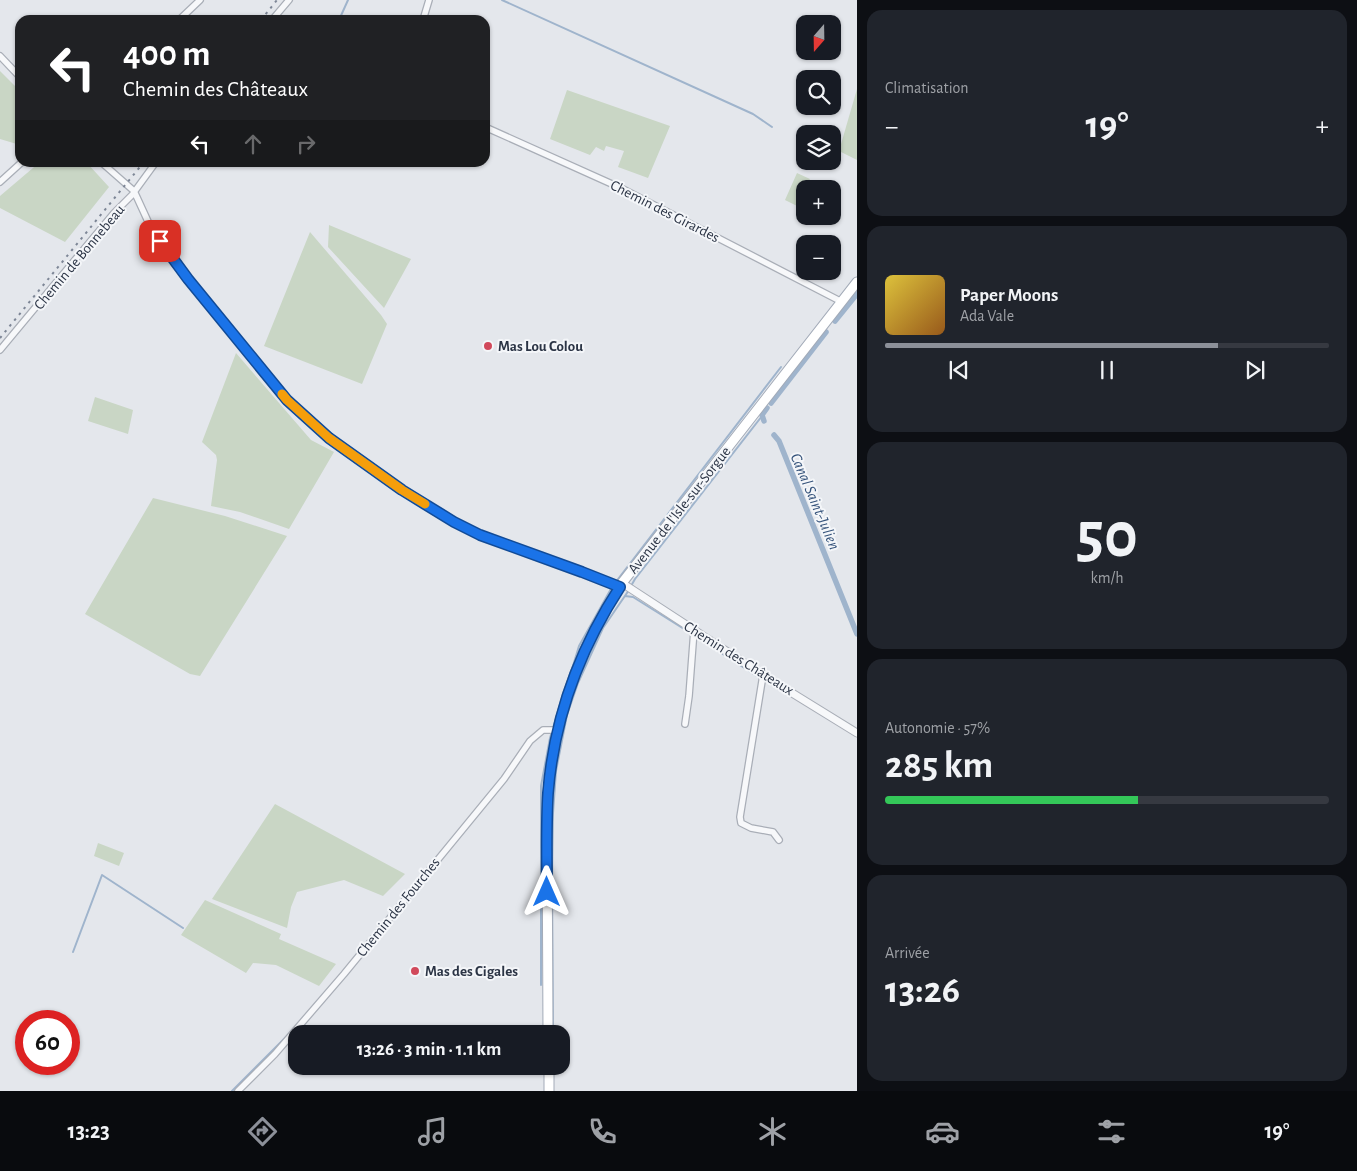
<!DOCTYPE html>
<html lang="fr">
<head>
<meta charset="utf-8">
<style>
	:root { --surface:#171b24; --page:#20242c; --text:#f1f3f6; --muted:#9ea1a6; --line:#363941; --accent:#8c9099 }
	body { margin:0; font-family:"Alegreya Sans",sans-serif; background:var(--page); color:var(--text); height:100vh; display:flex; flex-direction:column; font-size:19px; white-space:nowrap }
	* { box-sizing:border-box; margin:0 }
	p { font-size:16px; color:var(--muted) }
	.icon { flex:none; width:28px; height:28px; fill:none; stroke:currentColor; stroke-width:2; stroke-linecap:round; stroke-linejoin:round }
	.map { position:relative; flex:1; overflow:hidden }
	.side { display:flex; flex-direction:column; gap:10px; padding:10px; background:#0d0f14; width:500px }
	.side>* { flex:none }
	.hud { position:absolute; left:15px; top:15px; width:475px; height:152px; border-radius:15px; box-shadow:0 1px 4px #0004; background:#202124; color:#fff; overflow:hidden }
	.needle { width:32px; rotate:200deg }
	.fabs { position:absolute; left:796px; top:15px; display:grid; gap:10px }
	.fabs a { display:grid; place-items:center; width:45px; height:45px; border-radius:10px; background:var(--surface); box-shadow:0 1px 4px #0004; font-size:25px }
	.speed { position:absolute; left:15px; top:1010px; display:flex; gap:10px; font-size:25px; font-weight:700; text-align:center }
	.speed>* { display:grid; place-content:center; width:65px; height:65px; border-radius:50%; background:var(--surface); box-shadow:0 1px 4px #0004; line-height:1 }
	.speed .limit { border:8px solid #d22; background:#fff; color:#111 }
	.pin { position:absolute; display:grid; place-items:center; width:42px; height:42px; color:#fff; margin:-21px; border-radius:10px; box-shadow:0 2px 8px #0006 }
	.me { position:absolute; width:55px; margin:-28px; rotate:0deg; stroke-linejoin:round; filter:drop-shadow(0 0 4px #0008) }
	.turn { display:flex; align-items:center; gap:18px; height:105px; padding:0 25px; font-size:22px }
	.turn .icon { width:65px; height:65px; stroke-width:2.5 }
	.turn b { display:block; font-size:35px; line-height:42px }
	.lanes { display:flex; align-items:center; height:48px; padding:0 25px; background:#0003; justify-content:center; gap:25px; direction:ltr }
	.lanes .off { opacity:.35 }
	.big { font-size:38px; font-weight:700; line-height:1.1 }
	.side .card { flex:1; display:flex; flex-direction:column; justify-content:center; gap:8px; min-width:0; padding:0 18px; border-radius:15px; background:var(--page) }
	.side .dial { align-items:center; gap:0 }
	.dial b { font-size:65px; line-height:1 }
	.song { display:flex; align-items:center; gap:15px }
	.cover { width:60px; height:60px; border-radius:8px; background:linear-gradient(135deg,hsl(50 70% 55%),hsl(30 70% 35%)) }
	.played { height:5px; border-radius:2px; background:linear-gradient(90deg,var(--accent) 75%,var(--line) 75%) }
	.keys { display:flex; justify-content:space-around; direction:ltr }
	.heat { display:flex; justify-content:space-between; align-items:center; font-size:28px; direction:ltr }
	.charge { height:8px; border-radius:4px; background:linear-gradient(90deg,#34c759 57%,var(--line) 0) }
	.trip { position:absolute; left:288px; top:1025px; width:282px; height:50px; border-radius:15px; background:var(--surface); box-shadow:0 1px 4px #0004; font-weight:700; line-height:50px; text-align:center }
	.menu { display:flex; height:80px; justify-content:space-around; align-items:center; background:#090b0e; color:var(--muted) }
	.menu .icon { width:35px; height:35px }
	.menu .current { color:var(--accent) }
	.menu b { font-size:22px; color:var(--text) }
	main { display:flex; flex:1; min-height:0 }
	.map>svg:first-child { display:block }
	.green { fill:#c9d6c5 }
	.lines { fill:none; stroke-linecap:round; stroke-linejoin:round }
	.stream { stroke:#9fb4cc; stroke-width:2 }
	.canal { stroke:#9fb4cc; stroke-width:5.5 }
	.minor-casing { stroke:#a9aeb7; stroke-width:8 }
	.tertiary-casing { stroke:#a9aeb7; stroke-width:9 }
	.primary-casing { stroke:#a3abb8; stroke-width:11 }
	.minor { stroke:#f7f8fa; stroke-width:5.5 }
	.tertiary { stroke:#f7f8fa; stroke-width:7 }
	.primary { stroke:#fff; stroke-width:9 }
	.rail { stroke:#7d8696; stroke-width:2; stroke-dasharray:2.5 5; stroke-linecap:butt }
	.route-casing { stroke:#114b97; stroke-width:12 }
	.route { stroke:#1a73e8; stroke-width:9 }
	.slow { stroke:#f59e0b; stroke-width:9 }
	.poi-dot { fill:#d1495b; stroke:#f4f6f9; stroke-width:2 }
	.labels { text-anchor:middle; stroke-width:4; stroke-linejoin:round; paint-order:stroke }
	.street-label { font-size:15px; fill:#2b3445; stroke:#f4f6f9 }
	.poi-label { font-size:15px; font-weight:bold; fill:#2b3445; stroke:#f4f6f9; text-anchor:start }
	.water-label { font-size:16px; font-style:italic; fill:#34527a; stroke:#f4f6f9 }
</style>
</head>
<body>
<main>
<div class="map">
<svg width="857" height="1091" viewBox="0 0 857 1091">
	<rect width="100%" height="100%" fill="#e4e7ec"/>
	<path class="green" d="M 0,71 L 20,91 L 20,145 L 0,139 Z
		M 857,89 L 857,160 L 839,151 Z
		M 567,90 L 670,126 L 648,178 L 618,167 L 624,151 L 606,146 L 604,151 L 596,147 L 590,155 L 550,139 Z
		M 40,162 L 87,163 L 109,187 L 65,242 L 0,208 L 0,196 Z
		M 797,173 L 810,179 L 797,206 L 785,200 Z
		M 329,225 L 411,259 L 384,308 L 328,247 Z
		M 310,232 L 381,315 L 387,324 L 362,384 L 264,346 Z
		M 236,353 L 311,440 L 334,452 L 289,529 L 240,512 L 211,506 L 217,460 L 216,455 L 202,442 Z
		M 95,397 L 133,410 L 128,434 L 88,421 Z
		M 153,498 L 225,516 L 287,536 L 200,676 L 190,674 L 85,614 Z
		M 275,804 L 405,874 L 383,896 L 344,880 L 297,892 L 291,907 L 287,928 L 212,899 Z
		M 98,843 L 124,853 L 119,866 L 94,856 Z
		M 205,900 L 281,934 L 279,939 L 336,964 L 319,986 L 276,965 L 253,963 L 246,973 L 181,935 Z"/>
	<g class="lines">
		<path class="stream" d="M 502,0 L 753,114 L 772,127
			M 339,20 L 348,0
			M 615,583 L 781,367
			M 631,586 L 635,579 L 762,416
			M 625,596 L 633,597 L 692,634
			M 696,637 L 760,678
			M 569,679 L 579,646 L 612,587
			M 73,952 L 102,875 L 183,928
			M 541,985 L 541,786 L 550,738 L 557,715
			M 553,1034 L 552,878 L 553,813 L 556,771 L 567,715 L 578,683 L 603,628 L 629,590
			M 232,1091 L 290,1033"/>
		<path class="canal" d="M 835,321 L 857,294
			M 771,403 L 826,332
			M 764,421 L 762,415 L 767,408
			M 774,435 L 779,441 L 857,634"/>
		<defs>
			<path id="minor" d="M 179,20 L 200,0
				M 272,20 L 289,0
				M 423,20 L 429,0
				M 0,56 L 20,77
				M 485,127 L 623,189 L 842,302
				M 101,162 L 134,191 L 151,228 L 188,279 L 287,400 L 329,438 L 402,490 L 454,523 L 480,535 L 582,572 L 619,587
				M 0,182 L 22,162
				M 0,350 L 114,213 L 132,195 L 156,162
				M 763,675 L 740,817 L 741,823 L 751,828 L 773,832 L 779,840
				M 685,724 L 689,696 L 694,630
				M 238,1091 L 275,1054 L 344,974 L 504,779 L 530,741 L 543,730 L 557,730"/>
			<path id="tertiary" d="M 622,583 L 763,675 L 857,733"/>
			<path id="primary" d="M 548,1034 L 547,818 C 549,733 575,653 622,583 L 857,282
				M 549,1066 L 549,1091"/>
		</defs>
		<use href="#minor" class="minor-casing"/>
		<use href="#tertiary" class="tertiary-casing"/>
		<use href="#primary" class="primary-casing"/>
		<use href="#minor" class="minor"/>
		<use href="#tertiary" class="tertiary"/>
		<use href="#primary" class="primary"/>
		<path class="rail" d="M 261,20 L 277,0
			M 0,338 L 144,162"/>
	</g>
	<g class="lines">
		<defs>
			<path id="route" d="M 160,241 L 188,279 L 287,400 L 329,438 L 402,490 L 454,522 L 480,535 L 582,572 L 620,587 C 579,650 554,719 548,793 C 546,826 547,859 547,892"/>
		</defs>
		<use href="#route" class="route-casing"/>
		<use href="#route" class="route"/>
		<path class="slow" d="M 282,394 L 287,400 L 329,438 L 402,490 L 425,504"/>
	</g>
	<g class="poi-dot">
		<circle cx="488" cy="346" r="5"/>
		<circle cx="415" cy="971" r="5"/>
	</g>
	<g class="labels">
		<g class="street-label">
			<text transform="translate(665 211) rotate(27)" y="5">Chemin des Girardes</text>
			<text transform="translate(79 257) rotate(-50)" y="5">Chemin de Bonnebeau</text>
			<text transform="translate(679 510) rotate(-52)" y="5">Avenue de l'Isle-sur-Sorgue</text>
			<text transform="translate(739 658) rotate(32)" y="5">Chemin des Châteaux</text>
			<text transform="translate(398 907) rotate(-51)" y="5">Chemin des Fourches</text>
		</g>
		<g class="poi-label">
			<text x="498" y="351">Mas Lou Colou</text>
			<text x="425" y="976">Mas des Cigales</text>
		</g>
		<g class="water-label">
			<text transform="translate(816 501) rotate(67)" y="6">Canal Saint-Julien</text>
		</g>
	</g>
</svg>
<div class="fabs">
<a><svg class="needle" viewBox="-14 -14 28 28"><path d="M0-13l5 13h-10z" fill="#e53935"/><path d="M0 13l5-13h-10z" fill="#9ea1a6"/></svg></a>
<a><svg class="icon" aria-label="search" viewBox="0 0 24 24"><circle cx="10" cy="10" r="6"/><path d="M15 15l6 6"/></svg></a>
<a><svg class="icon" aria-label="layers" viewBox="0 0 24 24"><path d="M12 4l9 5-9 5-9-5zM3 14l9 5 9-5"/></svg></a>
<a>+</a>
<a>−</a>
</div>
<div class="speed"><div class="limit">60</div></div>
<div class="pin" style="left:160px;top:241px;background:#d93025"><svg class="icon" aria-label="arrive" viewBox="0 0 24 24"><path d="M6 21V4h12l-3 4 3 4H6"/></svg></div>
<svg class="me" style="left:547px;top:892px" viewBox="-20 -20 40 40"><path d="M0-17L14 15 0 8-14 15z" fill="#1a73e8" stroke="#fff" stroke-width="4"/></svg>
<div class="trip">13:26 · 3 min · 1.1 km</div>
<div class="hud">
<div class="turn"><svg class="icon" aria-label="left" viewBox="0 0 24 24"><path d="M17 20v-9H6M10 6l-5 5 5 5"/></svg><div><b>400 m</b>Chemin des Châteaux</div></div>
<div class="lanes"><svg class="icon" aria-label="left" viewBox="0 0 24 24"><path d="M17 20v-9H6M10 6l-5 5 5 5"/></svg><svg class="icon off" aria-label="ahead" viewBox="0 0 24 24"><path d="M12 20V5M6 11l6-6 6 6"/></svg><svg class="icon off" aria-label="right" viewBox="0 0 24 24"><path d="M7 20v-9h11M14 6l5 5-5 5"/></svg></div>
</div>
</div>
<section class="side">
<div class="card"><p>Climatisation</p>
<div class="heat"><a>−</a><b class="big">19°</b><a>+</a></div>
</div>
<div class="card">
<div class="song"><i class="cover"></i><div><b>Paper Moons</b><p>Ada Vale</p></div></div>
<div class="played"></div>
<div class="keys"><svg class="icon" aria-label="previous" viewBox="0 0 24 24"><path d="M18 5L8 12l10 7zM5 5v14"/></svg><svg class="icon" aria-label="pause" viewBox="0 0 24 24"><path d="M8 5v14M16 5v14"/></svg><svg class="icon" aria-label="next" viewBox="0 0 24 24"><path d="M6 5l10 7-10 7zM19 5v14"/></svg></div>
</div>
<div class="card dial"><b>50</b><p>km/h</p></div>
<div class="card"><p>Autonomie · 57%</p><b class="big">285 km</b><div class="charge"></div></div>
<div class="card"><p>Arrivée</p><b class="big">13:26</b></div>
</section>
</main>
<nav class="menu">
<b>13:23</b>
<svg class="icon current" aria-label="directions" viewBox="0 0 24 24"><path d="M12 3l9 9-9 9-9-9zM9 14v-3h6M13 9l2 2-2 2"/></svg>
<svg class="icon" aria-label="music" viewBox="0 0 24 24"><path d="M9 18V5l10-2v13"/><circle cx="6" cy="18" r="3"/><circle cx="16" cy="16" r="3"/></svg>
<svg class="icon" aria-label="phone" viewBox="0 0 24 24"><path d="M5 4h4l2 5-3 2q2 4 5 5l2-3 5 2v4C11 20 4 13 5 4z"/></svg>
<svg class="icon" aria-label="climate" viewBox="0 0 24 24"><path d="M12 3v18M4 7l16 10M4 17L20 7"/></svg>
<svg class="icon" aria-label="car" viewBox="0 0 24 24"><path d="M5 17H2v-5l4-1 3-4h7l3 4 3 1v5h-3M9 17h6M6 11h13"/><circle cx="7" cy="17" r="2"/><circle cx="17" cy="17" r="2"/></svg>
<svg class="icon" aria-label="filters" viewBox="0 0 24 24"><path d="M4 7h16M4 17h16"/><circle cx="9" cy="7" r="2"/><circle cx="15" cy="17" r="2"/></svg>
<b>19°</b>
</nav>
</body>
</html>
